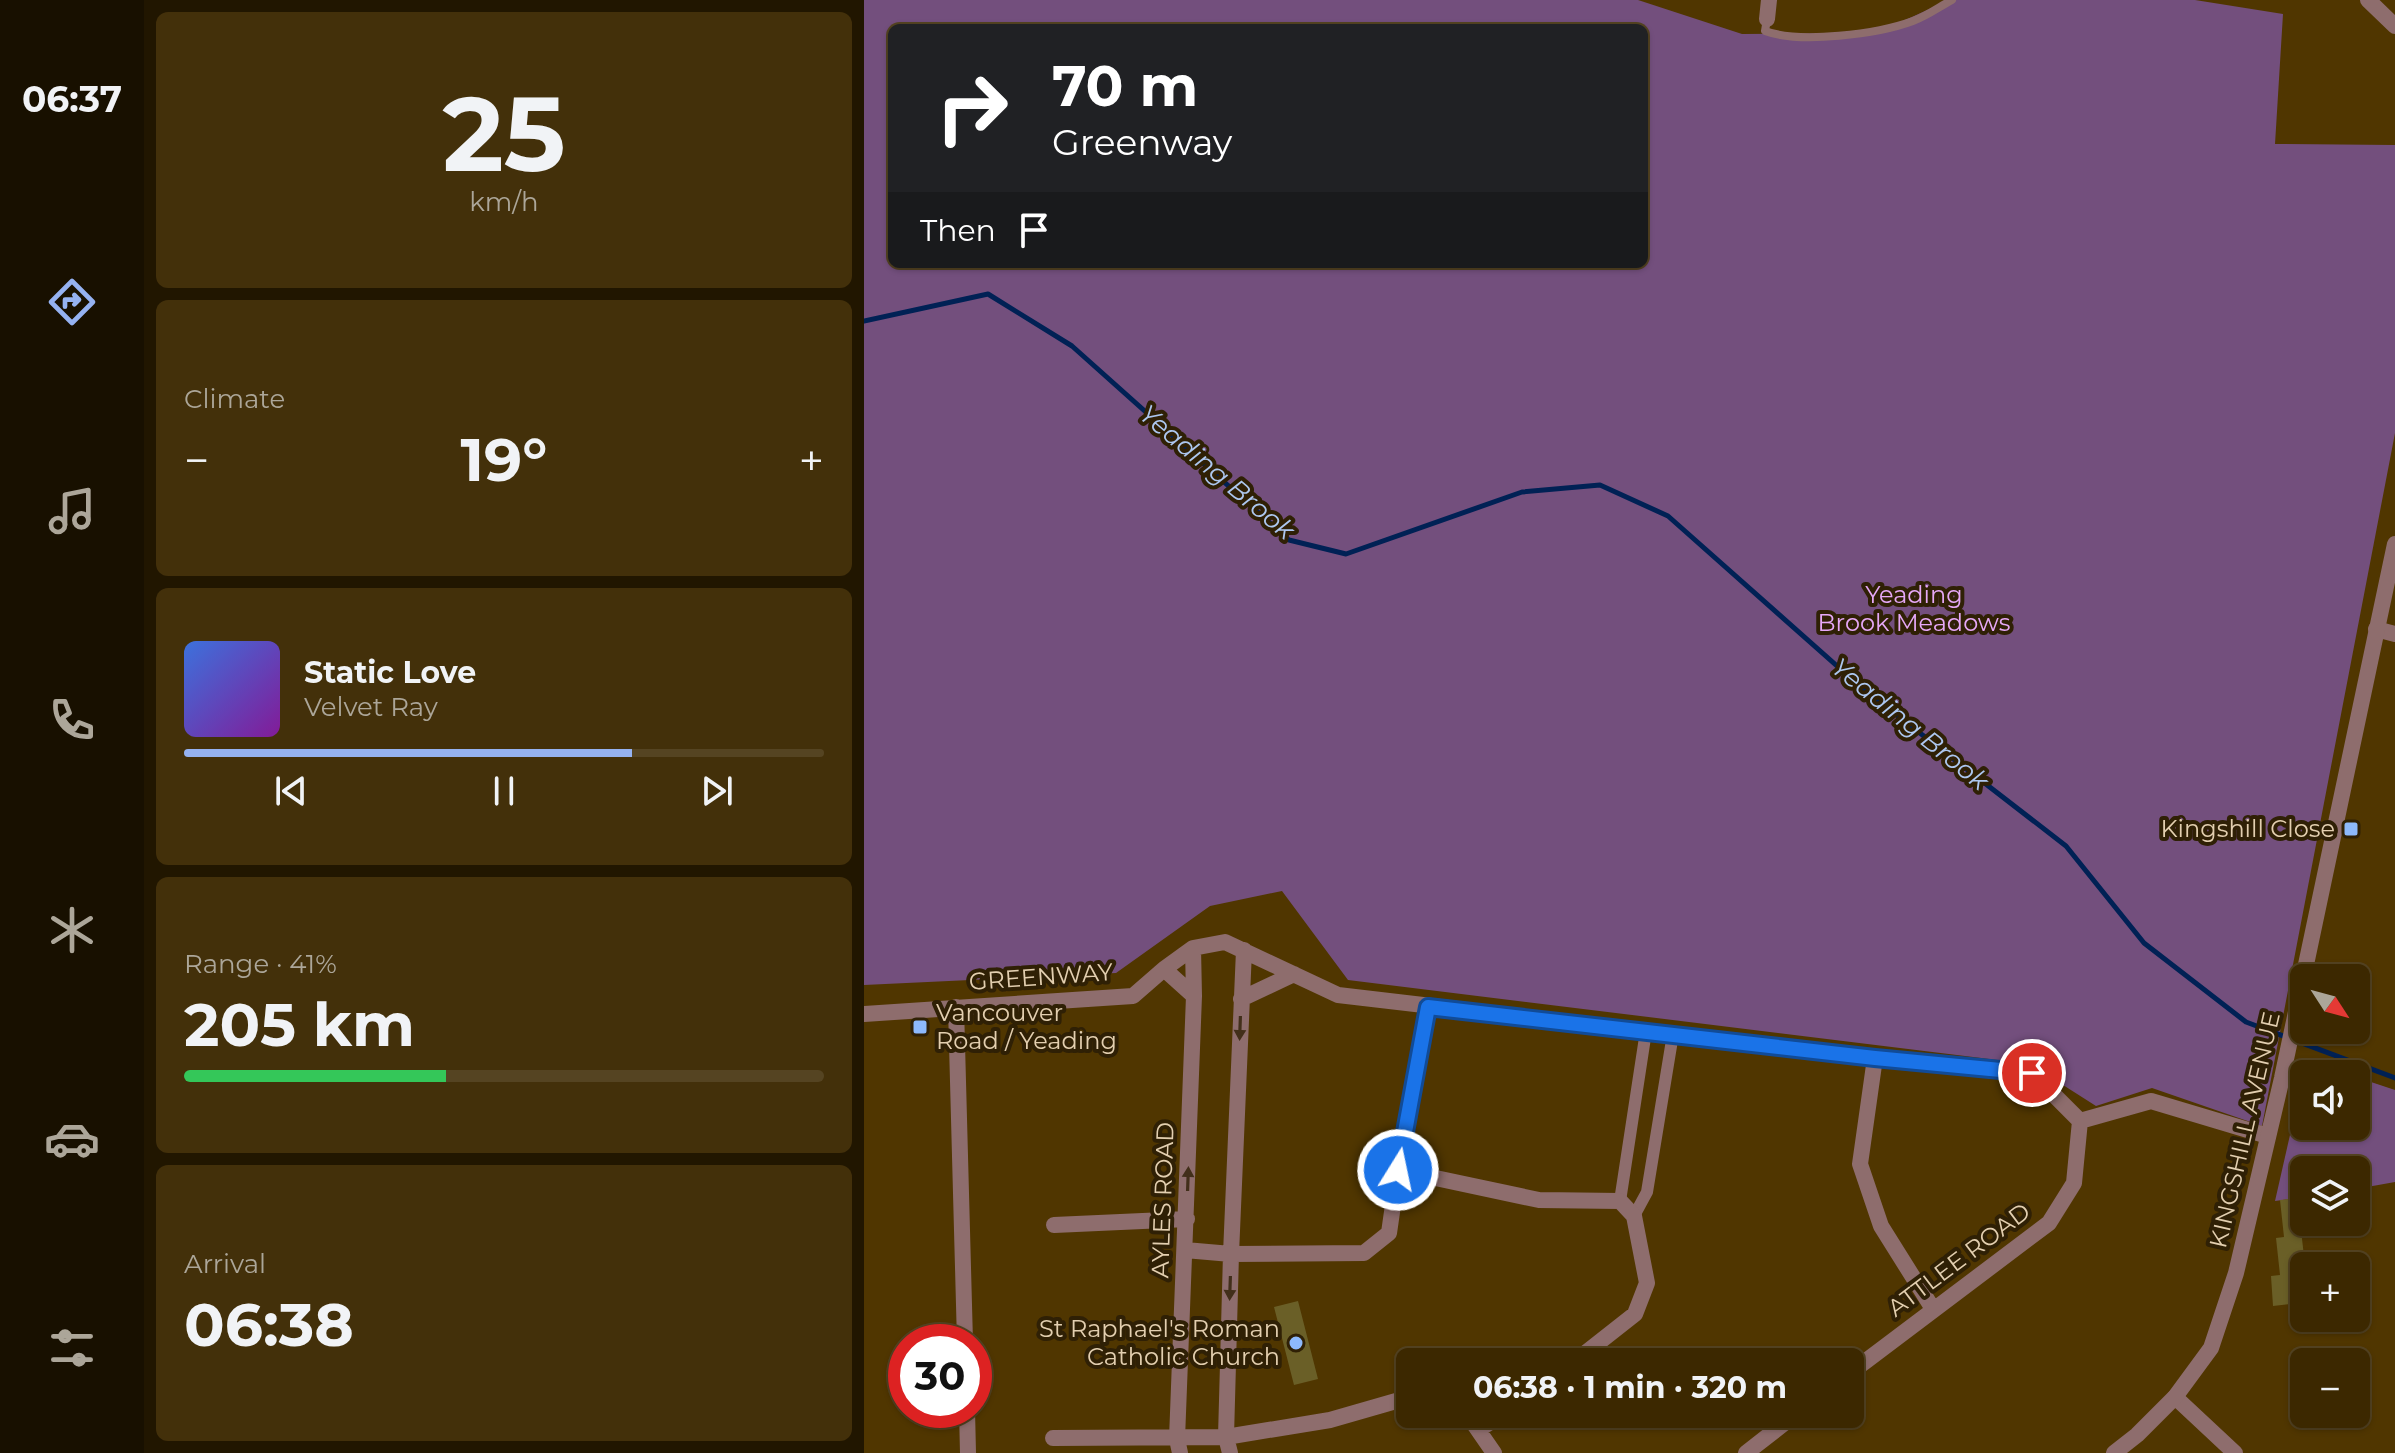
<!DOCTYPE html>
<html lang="en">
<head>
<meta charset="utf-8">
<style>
	:root { --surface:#3c2800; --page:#43300a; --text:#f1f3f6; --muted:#aca699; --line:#542; --accent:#95b2f1 }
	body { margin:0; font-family:Montserrat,sans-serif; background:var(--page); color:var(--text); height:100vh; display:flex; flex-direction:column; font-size:30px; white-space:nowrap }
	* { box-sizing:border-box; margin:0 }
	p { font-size:26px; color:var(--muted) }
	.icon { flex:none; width:44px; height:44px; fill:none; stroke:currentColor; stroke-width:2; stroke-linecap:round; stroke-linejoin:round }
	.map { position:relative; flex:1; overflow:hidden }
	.details { display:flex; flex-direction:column; gap:12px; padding:12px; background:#211600; width:720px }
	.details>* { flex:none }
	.banner { position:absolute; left:24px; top:24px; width:760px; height:244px; border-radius:12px; box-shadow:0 2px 6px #0004,0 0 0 2px var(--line); background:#202124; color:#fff; overflow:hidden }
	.needle { width:52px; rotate:126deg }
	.fabs { position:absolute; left:1426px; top:964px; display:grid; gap:16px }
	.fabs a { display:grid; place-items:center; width:80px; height:80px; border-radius:12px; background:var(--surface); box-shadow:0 2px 6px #0004,0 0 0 2px var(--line); font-size:40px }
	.speed { position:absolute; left:24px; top:1324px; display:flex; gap:16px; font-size:40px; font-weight:700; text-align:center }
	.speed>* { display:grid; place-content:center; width:104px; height:104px; border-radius:50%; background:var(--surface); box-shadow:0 2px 6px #0004,0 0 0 2px var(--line); line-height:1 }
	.speed .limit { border:12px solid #d22; background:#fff; color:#111 }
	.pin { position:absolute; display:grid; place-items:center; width:68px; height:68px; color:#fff; margin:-34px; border:4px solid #fff; border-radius:50%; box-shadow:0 2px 8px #0007 }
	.me { position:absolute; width:88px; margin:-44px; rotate:10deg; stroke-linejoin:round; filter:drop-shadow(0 0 6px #0008) }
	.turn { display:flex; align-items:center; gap:28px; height:168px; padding:0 32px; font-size:36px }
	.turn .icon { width:104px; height:104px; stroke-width:2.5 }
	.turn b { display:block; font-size:56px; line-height:68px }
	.then { display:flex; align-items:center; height:76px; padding:0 32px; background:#0003; gap:16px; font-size:30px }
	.big { font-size:60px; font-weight:700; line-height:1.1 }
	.details .tile { flex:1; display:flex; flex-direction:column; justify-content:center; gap:12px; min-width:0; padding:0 28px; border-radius:12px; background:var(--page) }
	.details .dial { align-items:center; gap:0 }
	.dial b { font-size:104px; line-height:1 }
	.song { display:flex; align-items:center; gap:24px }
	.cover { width:96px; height:96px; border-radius:12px; background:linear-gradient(135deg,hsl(220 70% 55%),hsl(290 70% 35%)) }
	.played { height:8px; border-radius:4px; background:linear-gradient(90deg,var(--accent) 70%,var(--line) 70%) }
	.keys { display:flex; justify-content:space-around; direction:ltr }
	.heat { display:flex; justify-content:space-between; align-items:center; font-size:44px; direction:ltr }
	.charge { height:12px; border-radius:6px; background:linear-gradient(90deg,#34c759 41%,var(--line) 0) }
	.trip { position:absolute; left:532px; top:1348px; width:468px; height:80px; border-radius:12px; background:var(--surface); box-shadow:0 2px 6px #0004,0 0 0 2px var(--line); font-weight:700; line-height:80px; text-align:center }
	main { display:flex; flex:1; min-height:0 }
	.tab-bar { display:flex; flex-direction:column; width:144px; justify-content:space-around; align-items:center; background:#181000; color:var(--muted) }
	.tab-bar .icon { width:56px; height:56px }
	.tab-bar .active { color:var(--accent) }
	.tab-bar b { font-size:36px; color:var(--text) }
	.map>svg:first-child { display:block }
	.green { fill:#734f7d; fill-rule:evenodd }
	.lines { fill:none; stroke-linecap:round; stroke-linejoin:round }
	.stream { stroke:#002155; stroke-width:5 }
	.building { fill:#6a5f27 }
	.service { stroke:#8e6d6d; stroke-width:8 }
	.pedestrian { stroke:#8e6d6d; stroke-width:12 }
	.minor { stroke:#8e6d6d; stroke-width:16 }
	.tertiary { stroke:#8e6d6d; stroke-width:16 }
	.oneway { fill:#422f1a }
	.route-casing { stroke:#114b97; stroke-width:20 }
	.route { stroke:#1a73e8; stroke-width:14 }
	.poi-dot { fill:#8db9fc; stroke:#2f2005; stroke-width:3 }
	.labels { text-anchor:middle; stroke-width:8; stroke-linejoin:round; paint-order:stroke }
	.park-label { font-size:24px; fill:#e6a8f7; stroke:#2f2005 }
	.poi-label { font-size:24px; fill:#e3cfb0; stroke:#2f2005; text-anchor:end }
	.street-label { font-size:24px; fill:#e3cfb0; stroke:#2f2005 }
	.water-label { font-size:26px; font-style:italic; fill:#adc7ef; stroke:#2f2005 }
</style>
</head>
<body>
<main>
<nav class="tab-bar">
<b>06:37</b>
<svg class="icon active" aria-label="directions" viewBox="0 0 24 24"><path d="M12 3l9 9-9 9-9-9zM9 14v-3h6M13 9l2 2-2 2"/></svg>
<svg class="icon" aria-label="music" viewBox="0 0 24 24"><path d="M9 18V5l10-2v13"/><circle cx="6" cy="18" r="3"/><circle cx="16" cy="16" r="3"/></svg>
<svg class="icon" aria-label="phone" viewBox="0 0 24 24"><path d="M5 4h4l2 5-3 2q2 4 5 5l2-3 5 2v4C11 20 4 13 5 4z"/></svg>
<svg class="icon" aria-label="climate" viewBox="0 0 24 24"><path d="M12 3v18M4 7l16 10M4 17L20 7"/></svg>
<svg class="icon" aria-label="car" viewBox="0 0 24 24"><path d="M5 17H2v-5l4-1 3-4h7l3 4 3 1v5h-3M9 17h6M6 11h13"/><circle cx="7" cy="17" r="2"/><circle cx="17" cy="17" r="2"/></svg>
<svg class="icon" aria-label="filters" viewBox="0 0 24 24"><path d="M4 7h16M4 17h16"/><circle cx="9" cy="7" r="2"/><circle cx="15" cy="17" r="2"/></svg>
</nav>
<section class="details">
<div class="tile dial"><b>25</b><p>km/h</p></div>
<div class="tile"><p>Climate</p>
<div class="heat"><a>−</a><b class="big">19°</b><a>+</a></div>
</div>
<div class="tile">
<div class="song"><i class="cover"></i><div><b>Static Love</b><p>Velvet Ray</p></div></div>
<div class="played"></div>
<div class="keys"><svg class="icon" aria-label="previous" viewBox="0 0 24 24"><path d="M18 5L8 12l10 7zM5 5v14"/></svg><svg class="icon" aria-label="pause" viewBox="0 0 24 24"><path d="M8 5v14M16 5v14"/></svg><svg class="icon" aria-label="next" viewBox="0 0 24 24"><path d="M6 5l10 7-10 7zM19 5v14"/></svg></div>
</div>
<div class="tile"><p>Range · 41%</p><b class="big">205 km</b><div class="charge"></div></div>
<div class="tile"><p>Arrival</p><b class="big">06:38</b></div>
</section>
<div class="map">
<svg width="1531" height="1453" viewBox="0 0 1531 1453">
	<rect width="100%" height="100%" fill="#503600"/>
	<path class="green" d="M 0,0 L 774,0 L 878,34 L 1013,33 L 1085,0 L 1331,0 L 1419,14 L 1411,144 L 1531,145 L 1531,433 L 1398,1126 L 1288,1088 L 1232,1106 L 1166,1064 L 484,980 L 418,891 L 346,906 L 252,973 L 0,985 ZM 28,28 L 780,28 L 780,264 L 28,264 Z
		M 1443,1060 L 1482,1074 L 1440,1074 L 1440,1126 L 1492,1126 L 1492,1077 L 1531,1090 L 1531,1182 L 1492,1189 L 1492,1170 L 1440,1170 L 1440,1197 L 1411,1201 Z"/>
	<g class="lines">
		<path class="stream" d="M 0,321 L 124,294 L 208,346 L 425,540 L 482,554 L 658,492 L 736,485 L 804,516 L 999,689 L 1202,846 L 1280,943 L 1382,1022 L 1531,1078"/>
	</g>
	<path class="building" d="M 1440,1197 L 1440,1230 L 1437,1230 L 1441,1265 L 1431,1266 L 1434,1303 L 1409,1306 L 1407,1276 L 1416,1275 L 1412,1238 L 1420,1237 L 1416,1200 Z
		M 434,1301 L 454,1379 L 430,1385 L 410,1307 Z"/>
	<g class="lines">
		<path class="service" d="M 903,19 L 901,31 C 936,44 1014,34 1049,21 C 1063,16 1075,7 1088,0"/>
		<path class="pedestrian" d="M 756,1201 L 782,1031
			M 770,1216 L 783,1192 L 809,1034"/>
		<path class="minor" d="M 1504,0 L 1531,26
			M 903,19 L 905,0
			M 1512,629 L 1531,634
			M 329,948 L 330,996
			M 300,969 L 330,996 L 313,1439 L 316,1453
			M 377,999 L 430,974
			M 92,1007 L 101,1342
			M 0,1014 L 269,996 L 300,969 L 329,948 L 361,942 L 474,995 L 1011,1058 L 1168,1073 L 1216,1121
			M 1011,1058 L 996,1164 L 1017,1226 L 1069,1309
			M 1216,1121 L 1287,1101 L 1404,1136
			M 534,1170 L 675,1200 L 756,1201 L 770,1216 L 783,1283 L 771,1314 L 710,1362
			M 190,1225 L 323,1219
			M 321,1250 L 367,1254 L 500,1253 L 525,1233 L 534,1170 L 564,1007
			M 986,1373 L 1185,1223 L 1210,1183 L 1216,1121
			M 1311,1397 L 1371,1453
			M 103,1410 L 104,1453
			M 603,1414 L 630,1453
			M 614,1430 L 639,1414
			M 189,1438 L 362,1437 L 466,1420 L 546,1397
			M 366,1453 L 362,1437 L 367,1254 L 380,950
			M 882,1453 L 932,1414"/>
		<path class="tertiary" d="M 1250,1453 L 1273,1435 L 1311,1397 L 1347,1348 L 1372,1273 L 1418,1078 L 1531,544"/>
	</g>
	<defs><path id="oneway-solid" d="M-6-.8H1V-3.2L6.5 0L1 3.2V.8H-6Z" transform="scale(2)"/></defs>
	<g class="oneway">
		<use href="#oneway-solid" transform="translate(376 1028) rotate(92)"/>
		<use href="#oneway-solid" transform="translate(324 1179) rotate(-88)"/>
		<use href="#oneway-solid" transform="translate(366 1288) rotate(92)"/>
	</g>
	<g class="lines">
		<defs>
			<path id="route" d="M 534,1170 L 564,1007 L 1011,1058 L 1168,1073"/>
		</defs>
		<use href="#route" class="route-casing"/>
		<use href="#route" class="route"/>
	</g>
	<g class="poi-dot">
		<rect x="1479" y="821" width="16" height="16" rx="4"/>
		<rect x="48" y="1019" width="16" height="16" rx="4"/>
		<circle cx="432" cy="1343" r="8"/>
	</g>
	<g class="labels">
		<g class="park-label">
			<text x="1050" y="603">Yeading<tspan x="1050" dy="28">Brook Meadows</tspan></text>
		</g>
		<g class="poi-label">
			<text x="1471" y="837">Kingshill Close</text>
			<text x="72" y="1021" text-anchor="start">Vancouver<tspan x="72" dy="28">Road / Yeading</tspan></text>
			<text x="416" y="1337">St Raphael's Roman<tspan x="416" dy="28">Catholic Church</tspan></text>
		</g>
		<g class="street-label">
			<text transform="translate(177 977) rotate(-4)" y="8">GREENWAY</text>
			<text transform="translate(1381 1130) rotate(-77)" y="8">KINGSHILL AVENUE</text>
			<text transform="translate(299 1200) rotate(-88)" y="8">AYLES ROAD</text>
			<text transform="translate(1095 1260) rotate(-37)" y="8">ATTLEE ROAD</text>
		</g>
		<g class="water-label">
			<text transform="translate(353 472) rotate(40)" y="9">Yeading Brook</text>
			<text transform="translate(1046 724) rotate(39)" y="9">Yeading Brook</text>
		</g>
	</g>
</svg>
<div class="fabs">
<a><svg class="needle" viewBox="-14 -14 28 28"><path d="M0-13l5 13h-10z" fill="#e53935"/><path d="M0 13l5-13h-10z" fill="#aca699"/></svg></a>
<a><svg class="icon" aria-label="sound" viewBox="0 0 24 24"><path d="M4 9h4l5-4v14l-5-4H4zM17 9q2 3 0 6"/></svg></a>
<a><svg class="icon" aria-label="layers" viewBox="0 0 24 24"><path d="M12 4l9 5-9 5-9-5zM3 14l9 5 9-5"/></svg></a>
<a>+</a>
<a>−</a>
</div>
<div class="speed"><div class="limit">30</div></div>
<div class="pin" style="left:1168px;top:1073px;background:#d93025"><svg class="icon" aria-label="arrive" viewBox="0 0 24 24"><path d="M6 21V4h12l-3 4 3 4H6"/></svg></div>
<svg class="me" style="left:534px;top:1170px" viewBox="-20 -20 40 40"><circle r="17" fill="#1a73e8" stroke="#fff" stroke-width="3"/><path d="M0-11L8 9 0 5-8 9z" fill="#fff"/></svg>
<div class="trip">06:38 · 1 min · 320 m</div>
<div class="banner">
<div class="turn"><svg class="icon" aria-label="right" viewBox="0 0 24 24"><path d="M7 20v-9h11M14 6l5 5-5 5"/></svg><div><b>70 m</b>Greenway</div></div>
<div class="then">Then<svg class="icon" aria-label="arrive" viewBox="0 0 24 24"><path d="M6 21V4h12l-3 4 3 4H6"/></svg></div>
</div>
</div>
</main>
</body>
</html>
